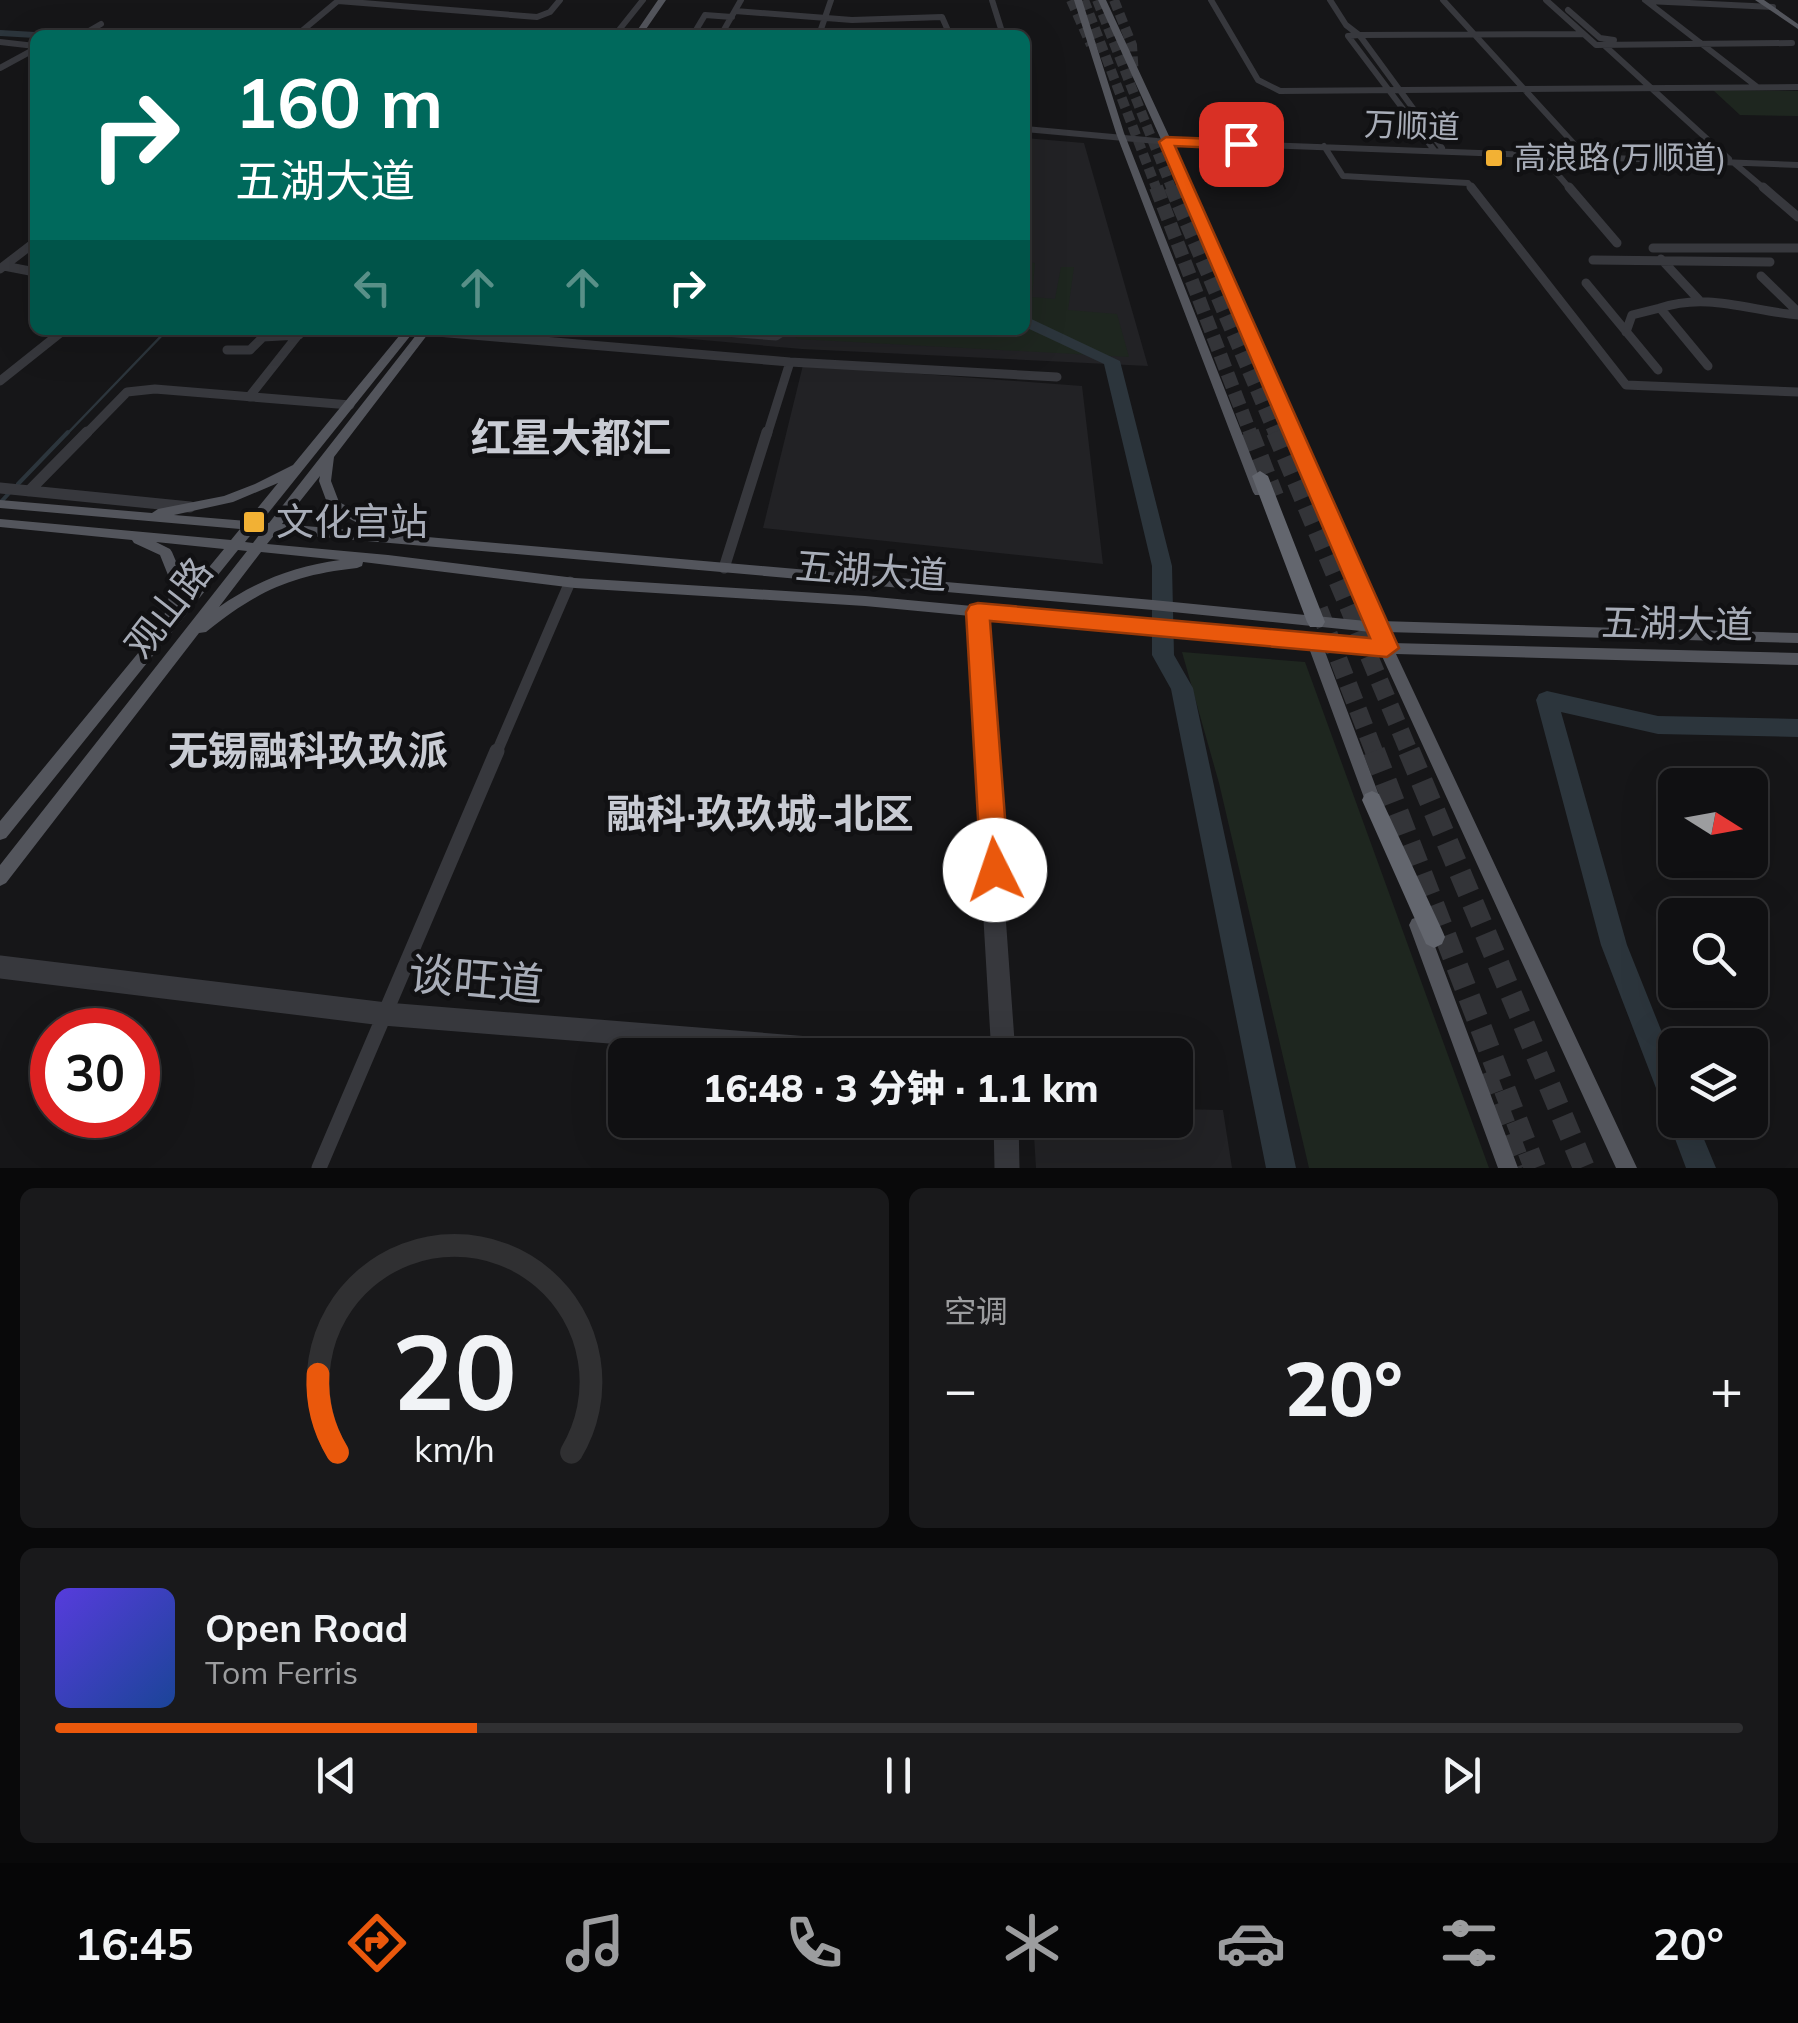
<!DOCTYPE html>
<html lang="zh">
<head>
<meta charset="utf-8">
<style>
	:root { --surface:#101012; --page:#19191b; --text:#f1f3f6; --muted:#9c9d9f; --line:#303032; --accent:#ea580c }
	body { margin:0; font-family:Mulish,"Noto Sans SC",sans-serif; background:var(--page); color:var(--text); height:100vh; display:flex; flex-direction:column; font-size:38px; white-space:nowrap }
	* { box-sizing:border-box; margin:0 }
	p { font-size:32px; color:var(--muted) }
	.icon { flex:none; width:55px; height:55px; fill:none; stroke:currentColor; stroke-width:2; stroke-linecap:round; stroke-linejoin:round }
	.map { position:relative; height:1168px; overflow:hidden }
	.sheet { display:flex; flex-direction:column; gap:20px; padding:20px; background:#09090a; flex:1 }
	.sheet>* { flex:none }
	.top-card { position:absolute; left:30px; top:30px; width:1000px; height:305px; border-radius:15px; box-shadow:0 10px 40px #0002,0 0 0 2px var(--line); background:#00695c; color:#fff; overflow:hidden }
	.needle { width:65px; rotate:101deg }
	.tools { position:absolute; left:1658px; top:768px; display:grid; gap:20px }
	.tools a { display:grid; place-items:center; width:110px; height:110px; border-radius:15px; background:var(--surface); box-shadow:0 10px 40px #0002,0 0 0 2px var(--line); font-size:50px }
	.speed { position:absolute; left:30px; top:1008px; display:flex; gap:20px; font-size:50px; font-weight:700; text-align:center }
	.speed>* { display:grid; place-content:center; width:130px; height:130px; border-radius:50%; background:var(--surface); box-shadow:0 10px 40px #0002,0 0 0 2px var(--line); line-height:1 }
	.speed .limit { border:15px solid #d22; background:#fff; color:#111 }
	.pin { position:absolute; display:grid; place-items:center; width:85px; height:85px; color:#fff; margin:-42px; border-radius:20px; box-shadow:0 5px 15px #0006 }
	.me { position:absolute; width:110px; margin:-55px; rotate:356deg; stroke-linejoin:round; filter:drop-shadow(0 0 8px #0008) }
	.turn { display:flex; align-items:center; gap:35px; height:210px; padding:0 40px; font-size:45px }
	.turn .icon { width:130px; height:130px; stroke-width:2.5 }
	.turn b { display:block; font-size:70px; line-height:85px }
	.lanes { display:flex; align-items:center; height:95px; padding:0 40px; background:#0003; justify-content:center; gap:50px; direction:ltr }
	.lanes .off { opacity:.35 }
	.big { font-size:75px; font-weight:800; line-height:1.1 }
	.sheet .widget { flex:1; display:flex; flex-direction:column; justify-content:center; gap:15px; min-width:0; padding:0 35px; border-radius:15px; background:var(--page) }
	.sheet .dial { align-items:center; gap:0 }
	.dial svg { height:260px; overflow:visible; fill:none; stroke:var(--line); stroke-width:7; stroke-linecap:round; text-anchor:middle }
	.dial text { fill:var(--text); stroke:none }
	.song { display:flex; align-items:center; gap:30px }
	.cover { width:120px; height:120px; border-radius:15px; background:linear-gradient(135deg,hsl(250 70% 55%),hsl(220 70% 35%)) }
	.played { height:10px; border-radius:5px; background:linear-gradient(90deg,var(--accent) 25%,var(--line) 25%) }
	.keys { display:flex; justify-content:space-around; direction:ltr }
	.heat { display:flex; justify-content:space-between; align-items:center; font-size:55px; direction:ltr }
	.sheet .tiles { flex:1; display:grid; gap:20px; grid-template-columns:1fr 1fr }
	.widget:last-child { grid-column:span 2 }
	.trip { position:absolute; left:608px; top:1038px; width:585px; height:100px; border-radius:15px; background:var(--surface); box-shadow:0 10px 40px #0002,0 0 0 2px var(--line); font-weight:800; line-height:100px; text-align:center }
	.menu { display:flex; height:160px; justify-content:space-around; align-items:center; background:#060607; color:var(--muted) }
	.menu .icon { width:70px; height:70px }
	.menu .on { color:var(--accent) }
	.menu b { font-size:45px; color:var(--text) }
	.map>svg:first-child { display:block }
	.built { fill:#222225 }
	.green { fill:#1e261f }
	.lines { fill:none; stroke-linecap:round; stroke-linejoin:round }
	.stream-far1 { stroke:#2c353c; stroke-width:2.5 }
	.stream { stroke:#2c353c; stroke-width:4 }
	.river { fill:#2c353c; fill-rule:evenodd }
	.highway-tunnel-far3 { stroke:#333438; stroke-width:10; stroke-dasharray:10 5; stroke-linecap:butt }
	.highway-tunnel-far2 { stroke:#333438; stroke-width:14; stroke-dasharray:14 6; stroke-linecap:butt }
	.highway-tunnel-far1 { stroke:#333438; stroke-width:18; stroke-dasharray:18 9; stroke-linecap:butt }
	.highway-tunnel { stroke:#333438; stroke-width:22; stroke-dasharray:22 11; stroke-linecap:butt }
	.minor-far3 { stroke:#37383d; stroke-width:6 }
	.minor-far2 { stroke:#37383d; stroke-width:9 }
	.minor-far1 { stroke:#37383d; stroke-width:11 }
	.minor { stroke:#37383d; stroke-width:15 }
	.major { fill:#53555c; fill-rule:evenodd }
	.highway { fill:#63666e; fill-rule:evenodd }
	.route { fill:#ea580c; stroke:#983908; stroke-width:2.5 }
	.poi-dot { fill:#f2b134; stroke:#111113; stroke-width:4 }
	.labels { text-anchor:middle; stroke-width:9; stroke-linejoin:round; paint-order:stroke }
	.far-street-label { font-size:32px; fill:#a8adb8; stroke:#111113 }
	.far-poi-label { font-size:32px; fill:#a8adb8; stroke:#111113; text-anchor:start }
	.poi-label { font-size:38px; fill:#a8adb8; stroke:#111113; text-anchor:start }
	.street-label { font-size:38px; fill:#a8adb8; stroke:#111113 }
	.neighbourhood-label { font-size:40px; font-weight:bold; fill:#c9ccd4; stroke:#111113 }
	.near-street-label { font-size:45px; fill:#a8adb8; stroke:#111113 }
</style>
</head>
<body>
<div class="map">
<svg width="1798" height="1168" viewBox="0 0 1798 1168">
	<rect width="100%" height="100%" fill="#161618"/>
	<path class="built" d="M 1025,138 L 1084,143 L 1148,366 L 802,349 L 591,330 L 1025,330 Z
		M 803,365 L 1082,386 L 1103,564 L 763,528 Z
		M 1175,1109 L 1223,1110 L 1232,1168 L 1036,1168 L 1033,1120 L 1175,1120 Z"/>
	<path class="green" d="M 1713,90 L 1798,91 L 1798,116 L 1740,115 Z
		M 1025,262 L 1035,263 L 1032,297 L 1055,299 L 1061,267 L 1074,267 L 1068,310 L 1117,314 L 1129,357 L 798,339 L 788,332 L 1025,330 Z
		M 1182,652 L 1305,662 L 1489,1168 L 1309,1168 L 1219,783 Z"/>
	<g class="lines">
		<path class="stream-far1" d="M 66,435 L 167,330"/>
		<path class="stream" d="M 18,484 L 68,432
			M 0,503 L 11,491"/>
		<path class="river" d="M 0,30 L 35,32 L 40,35 L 35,35 L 35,38 L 0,36 Z
			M 1025,316 L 1120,361 L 1172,566 L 1174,655 L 1193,688 L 1296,1168 L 1266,1168 L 1171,689 L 1152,655 L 1152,566 L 1104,364 L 1025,327 Z
			M 1547,691 L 1658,716 L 1798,719 L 1798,737 L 1658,734 L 1561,712 L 1627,945 L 1675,1065 L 1675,1120 L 1696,1120 L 1716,1168 L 1686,1168 L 1668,1120 L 1670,1113 L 1665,1111 L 1661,1101 L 1601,945 L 1536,700 L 1539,694 Z"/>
		<path class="highway-tunnel-far3" d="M 1071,0 L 1091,45
			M 1084,0 L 1157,190
			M 1097,0 L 1172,190
			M 1114,0 L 1132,45 L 1134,76"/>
		<path class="highway-tunnel-far2" d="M 1156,187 L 1251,435
			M 1171,187 L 1276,435"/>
		<path class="highway-tunnel-far1" d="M 1250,432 L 1275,496
			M 1275,432 L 1410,754
			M 1319,609 L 1375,754"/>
		<path class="highway-tunnel" d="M 1374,751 L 1535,1168
			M 1409,751 L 1584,1168
			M 1485,1073 L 1521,1168"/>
		<path class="minor-far3" d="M 992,0 L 1003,35
			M 1211,0 L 1258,80 L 1280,91 L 1798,87
			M 1330,0 L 1346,25 L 1359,35 L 1348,36 L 1434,150
			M 1443,0 L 1586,157
			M 1546,0 L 1596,45 L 1792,43
			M 1645,0 L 1756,86
			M 338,1 L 537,17 L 550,12 L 560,0
			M 1647,1 L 1773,7
			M 1568,10 L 1600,38 L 1614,40
			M 735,11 L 852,20 L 942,17 L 950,35
			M 82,35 L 101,24
			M 297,35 L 339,0
			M 615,35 L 643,0
			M 693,35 L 705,15 L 732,17
			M 721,35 L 741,0
			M 819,35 L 831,0
			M 1363,40 L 1359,35 L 1583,34
			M 1363,40 L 1442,148
			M 0,42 L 35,46
			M 1604,45 L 1729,159
			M 0,68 L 35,49
			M 1025,129 L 1157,141 L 1798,165
			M 1324,146 L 1343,176 L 1468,183 L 1473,190
			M 1541,155 L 1571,190
			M 1734,163 L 1766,190"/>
		<path class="minor-far2" d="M 1471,187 L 1626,385 L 1798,392
			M 1569,187 L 1617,243
			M 1763,187 L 1798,217
			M 1653,248 L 1798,248
			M 1661,259 L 1699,300
			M 1593,260 L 1770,262
			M 4,266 L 35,272
			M 0,269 L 35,242
			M 1761,276 L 1798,312
			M 1586,283 L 1658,370
			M 699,330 L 776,336 L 785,330
			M 425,331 L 790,362 L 1057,377
			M 1626,332 L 1632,315 L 1660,308
			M 227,350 L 250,350 L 263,337 L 299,335
			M 1708,366 L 1660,308 C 1707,292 1751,311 1798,315
			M 0,381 L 64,330
			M 249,397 L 302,330
			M 85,435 L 127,392 L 155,389 L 350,405
			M 767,435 L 790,362"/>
		<path class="minor-far1" d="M 0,488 L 190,507
			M 29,491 L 87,432
			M 724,568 L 767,432
			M 973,611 L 981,754
			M 496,754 L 570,582"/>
		<path class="minor" d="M 981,751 L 999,1055
			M 998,915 L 1008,1055
			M 0,963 L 386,1010 L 947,1055
			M 0,971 L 383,1018 L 848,1055
			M 1001,1120 L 1002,1168
			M 1011,1120 L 1012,1168
			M 319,1168 L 497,751"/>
		<path class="major" d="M 658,0 L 666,0 L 642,35 L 634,35 Z
			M 1074,0 L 1082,0 L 1124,133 L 1265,492 L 1263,495 L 1255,495 L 1253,492 L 1116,133 Z
			M 1098,0 L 1106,0 L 1188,177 L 1380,621 L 1798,633 L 1798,643 L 1385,632 L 1391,643 L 1798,653 L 1798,665 L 1396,654 L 1637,1168 L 1616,1168 L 1381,654 L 1324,649 L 1383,806 L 1381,811 L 1375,813 L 1369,811 L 1367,806 L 1309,648 L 865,606 L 575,588 L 363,562 L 362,566 L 357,568 C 292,575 257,591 206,632 L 199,633 L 6,883 L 0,886 L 0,865 L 247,551 L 238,550 L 6,838 L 0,840 L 0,821 L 162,624 L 172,585 L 160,555 L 134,543 L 132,540 L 0,527 L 0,519 L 231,540 L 240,529 L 0,508 L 0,500 L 152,513 L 158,509 L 224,496 L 255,484 L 293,465 L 404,330 L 415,330 L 261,522 L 269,523 L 420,330 L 431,330 L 334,457 L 331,481 L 339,502 L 392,530 L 393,534 L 1153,600 L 1366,621 L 1178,177 ZM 320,476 L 319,481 L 329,508 L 375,532 L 282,524 ZM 278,483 L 247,521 L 174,515 L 233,502 ZM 254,531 L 262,531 L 253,543 L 245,542 ZM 276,533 L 1153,610 L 1371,632 L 1376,643 L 1320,638 L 1318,634 L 1313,633 L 1307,637 L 865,596 L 575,578 L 388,555 L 267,544 ZM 156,542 L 224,549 L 182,600 L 186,585 L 172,552 L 170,549 ZM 261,552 L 340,560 C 295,566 256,581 219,607 Z
			M 1755,0 L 1764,0 L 1798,24 L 1798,29 Z
			M 1418,917 L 1424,919 L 1427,925 L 1518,1168 L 1498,1168 L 1409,925 L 1412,919 Z"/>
		<path class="highway" d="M 1260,471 L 1268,476 L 1325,622 L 1322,627 L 1310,627 L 1307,622 L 1252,476 Z
			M 1372,791 L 1379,794 L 1442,930 L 1445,937 L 1442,944 L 1434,948 L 1426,944 L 1362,800 L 1365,794 Z"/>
	</g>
	<path class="route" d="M 1166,137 L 1241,140 L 1248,144 L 1241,149 L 1175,146 L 1399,648 L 1387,657 L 990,621 L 1009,870 L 1005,879 L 995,883 L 985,879 L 981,870 L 966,612 L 970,605 L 978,603 L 1370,638 L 1159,142 Z"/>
	<g class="poi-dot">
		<rect x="1484" y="148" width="20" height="20" rx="5"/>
		<rect x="242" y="510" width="24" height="24" rx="5"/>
	</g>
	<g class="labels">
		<g class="far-street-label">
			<text transform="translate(1412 126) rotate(2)" y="11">万顺道</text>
		</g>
		<g class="far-poi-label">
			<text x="1514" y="169">高浪路(万顺道)</text>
		</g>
		<g class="poi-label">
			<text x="276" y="535">文化宫站</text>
		</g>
		<g class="street-label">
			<text transform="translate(871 571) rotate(4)" y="13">五湖大道</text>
			<text transform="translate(169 608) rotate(-52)" y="13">观山路</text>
			<text transform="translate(1677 624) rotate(1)" y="13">五湖大道</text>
		</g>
		<g class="neighbourhood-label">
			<text x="571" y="452">红星大都汇</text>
			<text x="308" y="765">无锡融科玖玖派</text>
			<text x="760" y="828">融科·玖玖城-北区</text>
		</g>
		<g class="near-street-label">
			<text transform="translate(476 979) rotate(5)" y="16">谈旺道</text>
		</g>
	</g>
</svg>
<div class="tools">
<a><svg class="needle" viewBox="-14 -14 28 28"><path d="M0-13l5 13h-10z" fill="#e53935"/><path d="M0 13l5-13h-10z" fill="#9c9d9f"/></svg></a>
<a><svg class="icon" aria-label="search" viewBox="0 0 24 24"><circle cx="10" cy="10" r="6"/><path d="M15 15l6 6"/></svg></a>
<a><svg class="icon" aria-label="layers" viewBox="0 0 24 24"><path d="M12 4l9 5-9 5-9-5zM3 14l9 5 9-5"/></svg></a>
</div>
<div class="speed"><div class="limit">30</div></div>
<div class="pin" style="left:1241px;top:144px;background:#d93025"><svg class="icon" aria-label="arrive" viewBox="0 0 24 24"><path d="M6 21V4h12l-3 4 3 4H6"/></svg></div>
<svg class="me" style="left:995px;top:870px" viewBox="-20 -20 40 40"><circle r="19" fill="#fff"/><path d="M0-13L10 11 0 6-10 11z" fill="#ea580c"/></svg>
<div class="trip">16:48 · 3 分钟 · 1.1 km</div>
<div class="top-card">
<div class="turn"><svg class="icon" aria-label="right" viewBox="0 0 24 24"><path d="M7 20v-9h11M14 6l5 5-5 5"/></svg><div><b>160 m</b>五湖大道</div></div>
<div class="lanes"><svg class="icon off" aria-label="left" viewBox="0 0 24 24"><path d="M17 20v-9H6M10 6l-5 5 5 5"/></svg><svg class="icon off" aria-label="ahead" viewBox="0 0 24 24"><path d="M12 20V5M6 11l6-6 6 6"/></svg><svg class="icon off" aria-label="ahead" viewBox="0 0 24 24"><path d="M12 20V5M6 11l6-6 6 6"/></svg><svg class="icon" aria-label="right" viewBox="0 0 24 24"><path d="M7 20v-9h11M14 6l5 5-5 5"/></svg></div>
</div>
</div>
<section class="sheet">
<div class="tiles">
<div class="widget dial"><svg viewBox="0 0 100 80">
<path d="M14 69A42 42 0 1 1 86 69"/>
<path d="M14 69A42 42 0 0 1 8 45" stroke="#ea580c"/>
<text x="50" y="56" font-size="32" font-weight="700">20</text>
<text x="50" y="72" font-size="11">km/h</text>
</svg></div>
<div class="widget"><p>空调</p>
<div class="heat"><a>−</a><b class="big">20°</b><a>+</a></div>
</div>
<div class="widget">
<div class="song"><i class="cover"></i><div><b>Open Road</b><p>Tom Ferris</p></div></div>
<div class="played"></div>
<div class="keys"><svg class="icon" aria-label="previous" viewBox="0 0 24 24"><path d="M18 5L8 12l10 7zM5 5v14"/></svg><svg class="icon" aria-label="pause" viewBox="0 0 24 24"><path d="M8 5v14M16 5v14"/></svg><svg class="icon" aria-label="next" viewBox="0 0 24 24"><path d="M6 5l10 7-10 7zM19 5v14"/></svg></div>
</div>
</div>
</section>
<nav class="menu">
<b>16:45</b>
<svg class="icon on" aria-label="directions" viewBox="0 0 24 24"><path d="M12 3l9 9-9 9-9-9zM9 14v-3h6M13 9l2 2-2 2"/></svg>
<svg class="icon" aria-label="music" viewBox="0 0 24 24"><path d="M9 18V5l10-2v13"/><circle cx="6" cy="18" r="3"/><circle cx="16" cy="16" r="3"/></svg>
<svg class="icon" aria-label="phone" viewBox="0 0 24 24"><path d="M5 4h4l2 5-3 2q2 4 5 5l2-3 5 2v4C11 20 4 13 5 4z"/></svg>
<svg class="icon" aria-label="climate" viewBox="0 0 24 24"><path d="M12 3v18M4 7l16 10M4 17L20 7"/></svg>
<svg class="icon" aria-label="car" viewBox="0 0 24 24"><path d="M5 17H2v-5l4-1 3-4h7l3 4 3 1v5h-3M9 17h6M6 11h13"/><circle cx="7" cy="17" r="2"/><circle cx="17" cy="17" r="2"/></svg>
<svg class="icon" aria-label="filters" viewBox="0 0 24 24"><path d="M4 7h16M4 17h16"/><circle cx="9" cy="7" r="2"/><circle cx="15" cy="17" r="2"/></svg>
<b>20°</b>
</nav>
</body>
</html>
